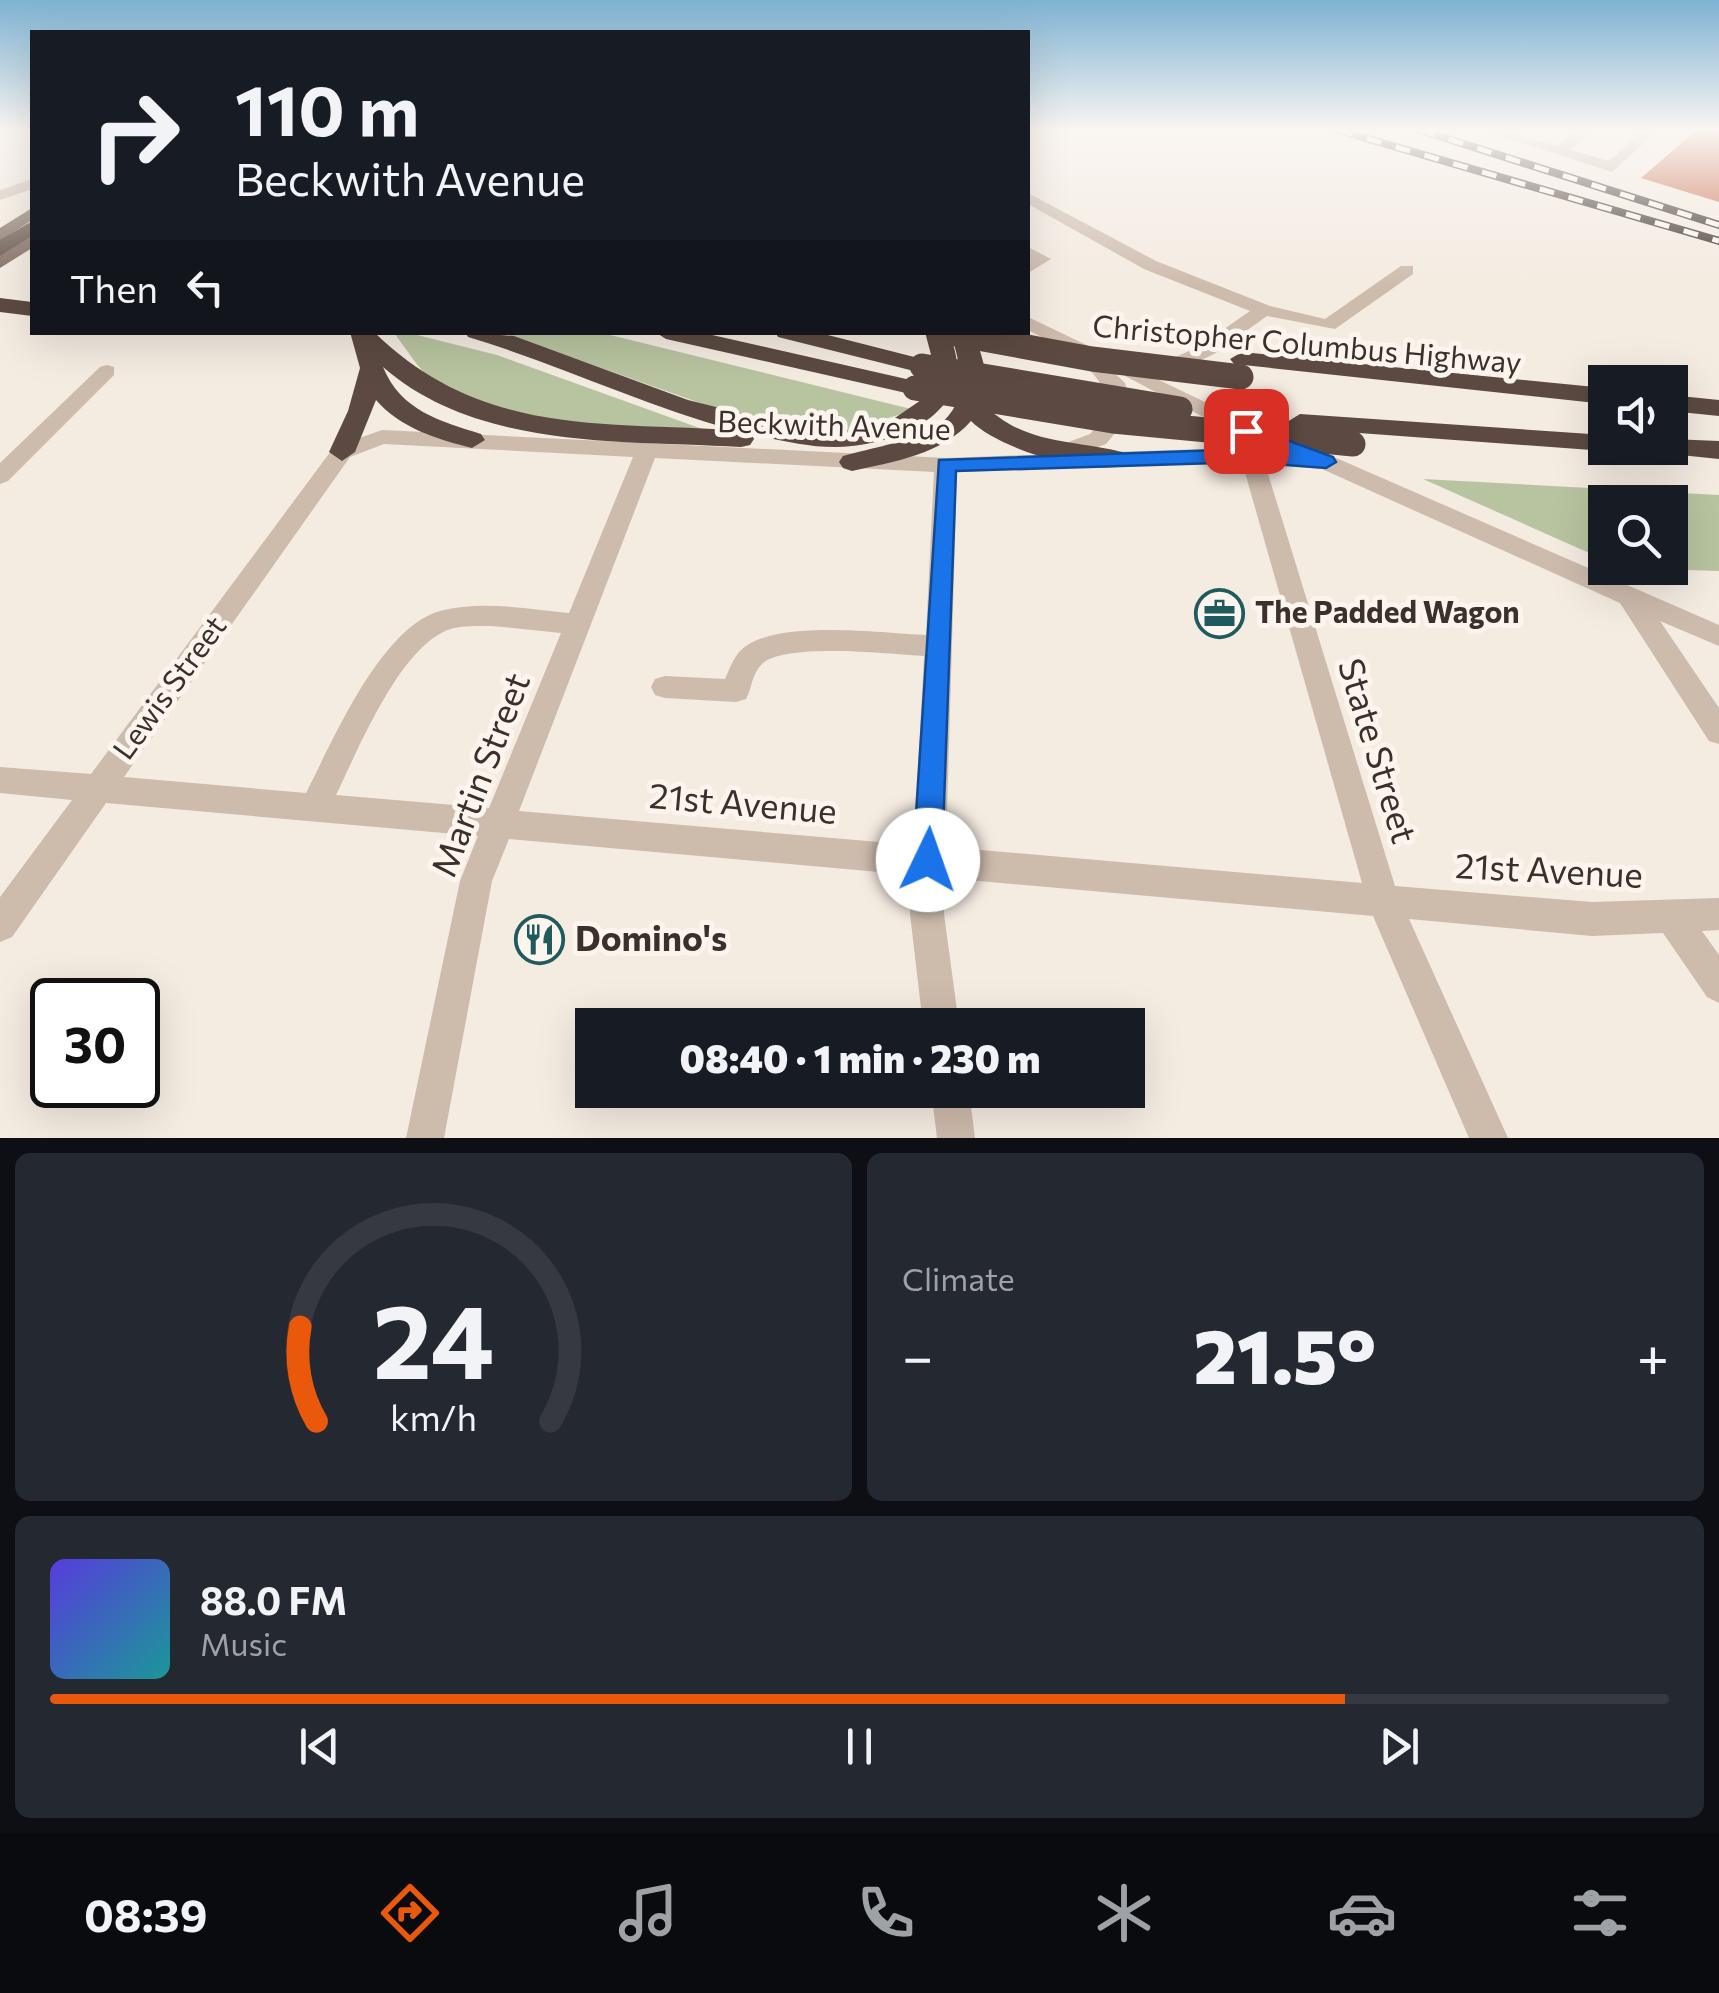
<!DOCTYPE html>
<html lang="en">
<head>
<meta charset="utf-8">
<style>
	:root { --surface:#171b24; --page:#242831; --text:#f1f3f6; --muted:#9ea1a6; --line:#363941; --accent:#ea580c }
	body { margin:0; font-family:Commissioner,sans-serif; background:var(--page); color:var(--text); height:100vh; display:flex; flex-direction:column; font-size:38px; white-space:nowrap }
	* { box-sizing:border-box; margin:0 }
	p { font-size:32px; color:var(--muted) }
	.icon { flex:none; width:55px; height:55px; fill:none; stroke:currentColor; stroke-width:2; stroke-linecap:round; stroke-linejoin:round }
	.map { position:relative; height:1138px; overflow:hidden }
	.side { display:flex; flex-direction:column; gap:15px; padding:15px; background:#0d0f14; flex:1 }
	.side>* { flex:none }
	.hud { position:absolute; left:30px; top:30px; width:1000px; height:305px; border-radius:0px; box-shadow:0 10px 40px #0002; background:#171b24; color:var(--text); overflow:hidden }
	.controls { position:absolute; left:1588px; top:365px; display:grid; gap:20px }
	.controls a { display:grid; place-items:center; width:100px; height:100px; border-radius:0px; background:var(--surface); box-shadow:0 10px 40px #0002; font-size:50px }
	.speed { position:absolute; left:30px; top:978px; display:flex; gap:20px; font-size:50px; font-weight:700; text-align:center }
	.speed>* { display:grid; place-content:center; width:130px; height:130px; border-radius:50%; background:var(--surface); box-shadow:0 10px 40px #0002; line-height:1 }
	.speed .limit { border:5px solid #111; border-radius:15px; background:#fff; color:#111 }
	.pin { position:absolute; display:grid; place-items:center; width:85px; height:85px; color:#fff; margin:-42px; border-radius:20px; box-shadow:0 5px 15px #0006 }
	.me { position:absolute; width:110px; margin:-55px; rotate:3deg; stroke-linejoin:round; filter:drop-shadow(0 0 8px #0008) }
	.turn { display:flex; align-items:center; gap:35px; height:210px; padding:0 40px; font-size:45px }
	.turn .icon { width:130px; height:130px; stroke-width:2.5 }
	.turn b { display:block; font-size:70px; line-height:85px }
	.then { display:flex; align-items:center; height:95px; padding:0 40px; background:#0003; gap:20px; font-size:38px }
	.big { font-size:75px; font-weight:800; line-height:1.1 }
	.side .card { flex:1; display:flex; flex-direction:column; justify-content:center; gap:15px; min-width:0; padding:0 35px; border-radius:15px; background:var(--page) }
	.side .dial { align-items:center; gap:0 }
	.dial svg { height:260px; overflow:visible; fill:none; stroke:var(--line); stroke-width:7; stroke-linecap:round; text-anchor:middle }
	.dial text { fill:var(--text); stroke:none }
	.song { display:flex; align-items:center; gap:30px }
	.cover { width:120px; height:120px; border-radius:15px; background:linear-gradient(135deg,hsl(250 70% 55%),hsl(180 70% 35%)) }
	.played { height:10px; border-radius:5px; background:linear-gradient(90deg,var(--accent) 80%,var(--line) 80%) }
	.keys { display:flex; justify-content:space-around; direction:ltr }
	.heat { display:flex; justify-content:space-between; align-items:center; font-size:55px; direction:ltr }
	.side .tiles { flex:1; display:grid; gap:15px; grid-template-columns:1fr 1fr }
	.card:last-child { grid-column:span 2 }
	.trip { position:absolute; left:575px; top:1008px; width:570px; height:100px; border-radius:0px; background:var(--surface); box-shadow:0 10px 40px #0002; font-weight:800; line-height:100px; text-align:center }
	.dock { display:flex; height:160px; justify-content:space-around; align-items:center; background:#090b0e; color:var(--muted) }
	.dock .icon { width:70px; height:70px }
	.dock .active { color:var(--accent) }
	.dock b { font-size:45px; color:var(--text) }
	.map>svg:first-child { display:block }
	.green { fill:#b8c4a0 }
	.building { fill:#c8694b }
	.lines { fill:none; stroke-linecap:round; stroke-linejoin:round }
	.minor { fill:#cdbbac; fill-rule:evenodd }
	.major { fill:#7d675c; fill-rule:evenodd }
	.highway { fill:#5c4a42; fill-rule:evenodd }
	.rail-casing { stroke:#3b302b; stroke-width:8 }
	.rail { stroke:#fbf5ee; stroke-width:5; stroke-dasharray:15; stroke-linecap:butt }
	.highway-bridge { stroke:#5c4a42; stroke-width:25 }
	.route { fill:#1a73e8; stroke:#114b97; stroke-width:2.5 }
	.labels { text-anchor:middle; stroke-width:10; stroke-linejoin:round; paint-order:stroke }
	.street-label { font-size:30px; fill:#3b302b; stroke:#fbf5ee }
	.poi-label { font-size:30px; font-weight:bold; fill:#3b302b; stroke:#fbf5ee; text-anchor:start }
	.near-street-label { font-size:35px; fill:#3b302b; stroke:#fbf5ee }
	.near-poi-label { font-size:35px; font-weight:bold; fill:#3b302b; stroke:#fbf5ee; text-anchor:start }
</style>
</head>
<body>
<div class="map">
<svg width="1719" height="1138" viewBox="0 0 1719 1138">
	<rect width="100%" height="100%" fill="#f4ebe1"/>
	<path class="green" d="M 394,333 L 409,333 L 497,355 L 705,430 C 632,425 490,428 433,381 C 418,369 406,348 394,333 Z
		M 503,333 L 602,333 L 915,410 L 835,434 L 714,408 Z
		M 1423,479 L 1719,495 L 1719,571 L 1622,568 L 1670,568 L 1670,502 L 1605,502 L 1605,560 Z"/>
	<path class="building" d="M 1697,130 L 1719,130 L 1719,202 L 1641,178 Z"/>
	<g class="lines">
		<path class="minor" d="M 1482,130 L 1503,130 L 1556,146 L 1578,130 L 1594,130 L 1570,150 L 1609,161 L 1643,130 L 1658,130 L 1612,172 Z
			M 32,179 L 32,189 L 0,200 L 0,190 Z
			M 1028,193 L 1156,261 L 1270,306 L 1325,319 L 1401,266 L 1413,266 L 1413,274 L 1335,329 L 1267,316 L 1214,354 L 1159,380 L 1259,428 L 1262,433 L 1256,438 L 1260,449 L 1334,457 L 1719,625 L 1719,646 L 1660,621 L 1719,708 L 1719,744 L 1709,741 L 1620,603 L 1322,469 L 1265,464 L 1395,886 L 1592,902 L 1719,898 L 1719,930 L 1702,931 L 1719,955 L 1719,1003 L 1707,997 L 1663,933 L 1592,936 L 1409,919 L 1508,1138 L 1469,1138 L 1373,916 L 945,878 L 944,914 L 959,1025 L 923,1025 L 910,914 L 912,875 L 509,839 L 492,881 L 444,1138 L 406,1138 L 460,881 L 478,836 L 106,803 L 12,937 L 0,942 L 0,897 L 72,800 L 0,793 L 0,767 L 91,774 L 334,447 L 382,430 L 946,458 L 1053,454 L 1055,447 L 1090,434 L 1111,410 C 1100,365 1067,350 1028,330 L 1028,317 L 1101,352 L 1101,360 L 1125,383 L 1133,411 L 1106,444 L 1081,453 L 1238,448 L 1240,436 L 1125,376 L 1135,370 L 1143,372 L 1200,346 L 1250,311 L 1144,269 L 1028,204 ZM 384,444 L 633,457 L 569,613 C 526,609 482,600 440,611 C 380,628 333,741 306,793 L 124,777 L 350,457 ZM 655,458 L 934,472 L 926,635 C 880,633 784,620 746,646 C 735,653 730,668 725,679 L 665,676 L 655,679 L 651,687 L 655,695 L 665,698 L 736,702 L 746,699 C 752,688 752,673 762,664 C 784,642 892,654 924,656 L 914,845 L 519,811 ZM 1242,462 L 1362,883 L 946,847 L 957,472 ZM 492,626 L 561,633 L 489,808 L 336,795 C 358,750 397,653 445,631 C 459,625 476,626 492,626 Z
			M 1028,247 L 1051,259 L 1028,273 Z
			M 107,365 L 114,367 L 114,375 L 8,481 L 0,484 L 0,463 L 100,367 Z
			M 931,1090 L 969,1090 L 975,1138 L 937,1138 Z"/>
		<path class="major" d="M 32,208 L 32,220 L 0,241 L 0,228 Z
			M 32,235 L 32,248 L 0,268 L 0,255 Z"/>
		<path class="highway" d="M 32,221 L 32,236 L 0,256 L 0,240 Z
			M 0,298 L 32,302 L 32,316 L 0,312 Z
			M 350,332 L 374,332 C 480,435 596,422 733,430 C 643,405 558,364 468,337 L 465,332 L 514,336 L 688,400 L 796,427 L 851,430 L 889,422 L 924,398 L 934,366 L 922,373 L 778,337 L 775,332 L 816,332 L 930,361 L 934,366 L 925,332 L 948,332 C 982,403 913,440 852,446 C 819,450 783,441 751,434 L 754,439 L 750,445 L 741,447 C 623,440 478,450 383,367 C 401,411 440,421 481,434 L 485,440 L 472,448 C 437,439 400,428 376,400 L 355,452 L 342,461 L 329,452 L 348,411 L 360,368 Z
			M 655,332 L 699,332 L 915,381 L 927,388 L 915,395 L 666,339 Z
			M 950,332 L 973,332 C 982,356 991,377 982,402 C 1022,446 1074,439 1126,453 L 1130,459 L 1126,465 C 1088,476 999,449 971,421 C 942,454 894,462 852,471 L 843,468 L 839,462 L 843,456 C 920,435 986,434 950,332 Z
			M 1242,352 L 1605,388 L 1605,404 L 1234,364 L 1230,359 Z
			M 1670,395 L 1719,400 L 1719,416 L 1670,411 Z
			M 1300,414 L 1605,435 L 1605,448 L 1615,448 L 1605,451 L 1291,428 L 1287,422 Z
			M 1670,439 L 1719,441 L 1719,459 L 1661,453 L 1657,448 L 1670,448 Z"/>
		<defs>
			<path id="rail" d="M 1338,130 L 1719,241
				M 1420,130 L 1719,225"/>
		</defs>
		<use href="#rail" class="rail-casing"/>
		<use href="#rail" class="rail"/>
		<path class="highway-bridge" d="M 945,332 L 1092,359 L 1241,377
			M 922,366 L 1180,409
			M 915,388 L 1113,421 L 1353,444"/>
	</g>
	<linearGradient id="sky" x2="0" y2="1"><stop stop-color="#7eb2d2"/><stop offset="0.45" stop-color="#faf6f2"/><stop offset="1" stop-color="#faf6f2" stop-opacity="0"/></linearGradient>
	<rect width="1719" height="289" fill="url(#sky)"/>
	<path class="route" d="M 1246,425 L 1333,457 L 1336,462 L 1326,468 L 1249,462 L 956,471 L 942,860 L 938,869 L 928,873 L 917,869 L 913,860 L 939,460 L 1249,449 L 1280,451 L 1239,435 L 1239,427 Z"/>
	<defs>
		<symbol id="office-ring" viewBox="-11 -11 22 22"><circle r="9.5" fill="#fbf5ee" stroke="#1f5a5e" stroke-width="1.5"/><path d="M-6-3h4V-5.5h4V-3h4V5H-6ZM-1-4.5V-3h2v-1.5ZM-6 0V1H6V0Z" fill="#1f5a5e"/></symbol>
		<symbol id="restaurant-ring" viewBox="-11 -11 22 22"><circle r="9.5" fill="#fbf5ee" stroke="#1f5a5e" stroke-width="1.5"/><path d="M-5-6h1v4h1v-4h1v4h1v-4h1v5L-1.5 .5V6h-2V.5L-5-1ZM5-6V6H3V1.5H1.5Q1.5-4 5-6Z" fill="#1f5a5e"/></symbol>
	</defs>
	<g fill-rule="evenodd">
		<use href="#office-ring" x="1192" y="586" width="55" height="55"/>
		<use href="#restaurant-ring" x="512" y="912" width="55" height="55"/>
	</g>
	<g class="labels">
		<g class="street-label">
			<text transform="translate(1307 345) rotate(5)" y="10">Christopher Columbus Highway</text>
			<text transform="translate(834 426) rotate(2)" y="10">Beckwith Avenue</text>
			<text transform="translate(170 688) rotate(-54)" y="10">Lewis Street</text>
		</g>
		<g class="poi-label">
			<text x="1255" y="623">The Padded Wagon</text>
		</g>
		<g class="near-street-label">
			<text transform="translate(1377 751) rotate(73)" y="12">State Street</text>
			<text transform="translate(481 775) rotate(-69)" y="12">Martin Street</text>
			<text transform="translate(743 804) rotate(5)" y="12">21st Avenue</text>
			<text transform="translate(1549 871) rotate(3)" y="12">21st Avenue</text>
		</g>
		<g class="near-poi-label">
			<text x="575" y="951">Domino's</text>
		</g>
	</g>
</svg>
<div class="controls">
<a><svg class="icon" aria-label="sound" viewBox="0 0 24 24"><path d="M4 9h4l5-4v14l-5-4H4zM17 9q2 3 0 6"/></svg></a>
<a><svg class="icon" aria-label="search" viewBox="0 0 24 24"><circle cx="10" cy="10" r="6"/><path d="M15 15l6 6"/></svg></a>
</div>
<div class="speed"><div class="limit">30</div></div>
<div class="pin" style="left:1246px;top:431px;background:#d93025"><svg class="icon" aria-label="arrive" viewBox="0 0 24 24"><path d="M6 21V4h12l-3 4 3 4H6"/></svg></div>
<svg class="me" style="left:928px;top:860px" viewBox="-20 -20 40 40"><circle r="19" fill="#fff"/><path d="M0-13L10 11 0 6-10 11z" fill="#1a73e8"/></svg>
<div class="trip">08:40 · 1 min · 230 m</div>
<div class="hud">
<div class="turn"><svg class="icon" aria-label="right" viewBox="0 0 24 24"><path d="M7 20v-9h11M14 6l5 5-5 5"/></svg><div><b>110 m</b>Beckwith Avenue</div></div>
<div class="then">Then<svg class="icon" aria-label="left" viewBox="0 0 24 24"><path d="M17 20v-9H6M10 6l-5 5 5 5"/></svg></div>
</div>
</div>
<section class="side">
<div class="tiles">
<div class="card dial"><svg viewBox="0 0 100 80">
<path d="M14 69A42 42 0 1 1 86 69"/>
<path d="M14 69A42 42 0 0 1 9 40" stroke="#ea580c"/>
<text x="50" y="56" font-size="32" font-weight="700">24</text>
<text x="50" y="72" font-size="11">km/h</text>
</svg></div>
<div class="card"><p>Climate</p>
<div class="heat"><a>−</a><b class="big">21.5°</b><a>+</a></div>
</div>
<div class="card">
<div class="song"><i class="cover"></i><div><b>88.0 FM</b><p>Music</p></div></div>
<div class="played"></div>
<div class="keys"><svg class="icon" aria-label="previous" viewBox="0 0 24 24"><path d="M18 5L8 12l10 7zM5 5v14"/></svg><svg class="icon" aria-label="pause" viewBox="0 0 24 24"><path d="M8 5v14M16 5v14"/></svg><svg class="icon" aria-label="next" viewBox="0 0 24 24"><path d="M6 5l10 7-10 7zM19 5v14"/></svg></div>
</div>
</div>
</section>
<nav class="dock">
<b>08:39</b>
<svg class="icon active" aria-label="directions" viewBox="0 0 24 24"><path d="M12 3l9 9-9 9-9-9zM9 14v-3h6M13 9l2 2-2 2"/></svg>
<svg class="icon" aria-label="music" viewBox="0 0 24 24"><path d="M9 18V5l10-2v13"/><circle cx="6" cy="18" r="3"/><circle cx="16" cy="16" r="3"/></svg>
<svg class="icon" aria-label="phone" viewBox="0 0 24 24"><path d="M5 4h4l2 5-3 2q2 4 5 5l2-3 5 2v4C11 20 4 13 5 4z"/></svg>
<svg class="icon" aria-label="climate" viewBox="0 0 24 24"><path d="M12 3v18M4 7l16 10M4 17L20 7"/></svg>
<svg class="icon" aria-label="car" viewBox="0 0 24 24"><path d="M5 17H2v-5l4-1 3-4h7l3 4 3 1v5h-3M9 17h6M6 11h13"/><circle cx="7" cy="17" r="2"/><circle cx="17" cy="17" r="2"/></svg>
<svg class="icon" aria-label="filters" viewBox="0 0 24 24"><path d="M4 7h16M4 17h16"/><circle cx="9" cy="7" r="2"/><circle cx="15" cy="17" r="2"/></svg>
</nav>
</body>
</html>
